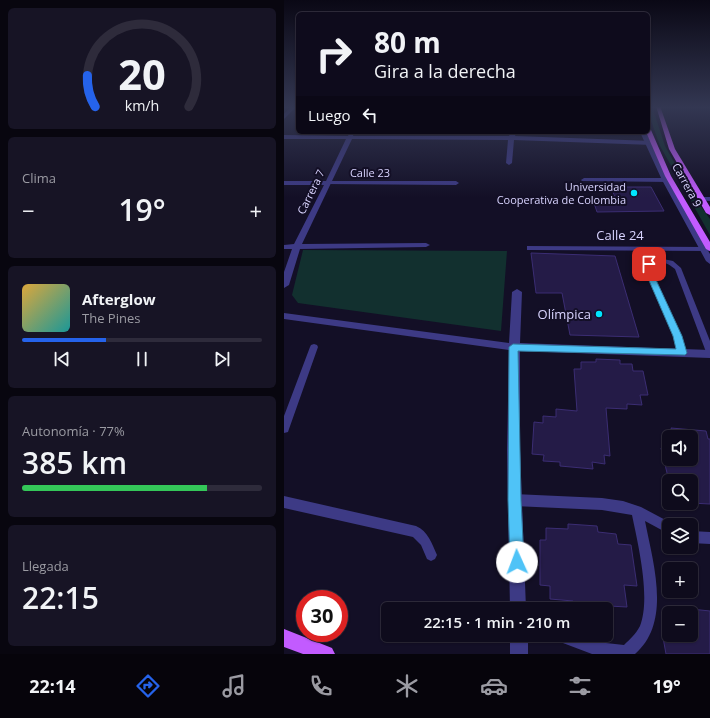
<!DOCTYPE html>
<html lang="es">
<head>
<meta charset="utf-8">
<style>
	:root { --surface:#0e0b1c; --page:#171425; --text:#f1f3f6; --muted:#9b9ba3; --line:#2e2b3b; --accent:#2563eb }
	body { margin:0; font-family:"Open Sans",sans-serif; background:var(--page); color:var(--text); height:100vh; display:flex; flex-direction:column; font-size:15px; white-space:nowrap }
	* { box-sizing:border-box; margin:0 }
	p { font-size:13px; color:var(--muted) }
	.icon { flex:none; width:22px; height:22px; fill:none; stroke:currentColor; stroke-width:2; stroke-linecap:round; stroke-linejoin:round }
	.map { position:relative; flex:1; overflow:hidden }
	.drawer { display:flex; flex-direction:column; gap:8px; padding:8px; background:#08060f; width:284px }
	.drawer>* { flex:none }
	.banner { position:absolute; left:12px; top:12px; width:354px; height:122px; border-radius:6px; box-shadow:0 1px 3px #0004,0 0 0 1px var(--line); background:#0e0b1c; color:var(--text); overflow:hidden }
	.controls { position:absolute; left:378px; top:430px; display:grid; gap:8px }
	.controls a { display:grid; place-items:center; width:36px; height:36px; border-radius:6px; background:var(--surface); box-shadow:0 1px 3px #0004,0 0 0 1px var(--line); font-size:20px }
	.speed { position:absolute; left:12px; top:590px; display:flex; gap:8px; font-size:20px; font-weight:700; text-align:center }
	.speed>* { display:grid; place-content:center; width:52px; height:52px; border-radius:50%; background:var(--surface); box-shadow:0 1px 3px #0004,0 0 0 1px var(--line); line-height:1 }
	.speed .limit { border:6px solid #d22; background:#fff; color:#111 }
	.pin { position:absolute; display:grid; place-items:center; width:34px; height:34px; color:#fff; margin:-17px; border-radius:8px; box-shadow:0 2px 6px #0006 }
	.me { position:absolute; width:44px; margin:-22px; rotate:358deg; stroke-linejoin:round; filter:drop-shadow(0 0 3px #0008) }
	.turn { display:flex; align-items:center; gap:14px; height:84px; padding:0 12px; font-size:18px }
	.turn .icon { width:52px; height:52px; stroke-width:2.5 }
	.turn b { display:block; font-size:28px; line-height:34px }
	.then { display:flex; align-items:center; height:38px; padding:0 12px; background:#0003; gap:8px; font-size:15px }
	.big { font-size:30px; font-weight:600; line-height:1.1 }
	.drawer .widget { flex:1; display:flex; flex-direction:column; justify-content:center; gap:6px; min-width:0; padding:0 14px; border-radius:6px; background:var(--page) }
	.drawer .dial { align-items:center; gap:0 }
	.dial svg { height:104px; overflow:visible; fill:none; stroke:var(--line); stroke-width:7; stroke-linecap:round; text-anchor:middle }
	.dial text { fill:var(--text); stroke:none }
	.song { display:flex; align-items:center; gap:12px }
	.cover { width:48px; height:48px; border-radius:6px; background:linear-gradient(135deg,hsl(40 70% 55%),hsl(180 70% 35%)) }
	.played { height:4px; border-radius:2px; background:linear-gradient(90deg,var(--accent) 35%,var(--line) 35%) }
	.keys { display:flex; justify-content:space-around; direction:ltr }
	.heat { display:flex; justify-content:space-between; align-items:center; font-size:22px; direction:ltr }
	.charge { height:6px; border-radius:3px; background:linear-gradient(90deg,#34c759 77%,var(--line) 0) }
	.trip { position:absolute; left:97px; top:602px; width:232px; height:40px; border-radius:6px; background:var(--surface); box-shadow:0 1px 3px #0004,0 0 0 1px var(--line); font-weight:600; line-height:40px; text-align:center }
	.dock { display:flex; height:64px; justify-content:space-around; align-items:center; background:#06040b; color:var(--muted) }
	.dock .icon { width:28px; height:28px }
	.dock .current { color:var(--accent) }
	.dock b { font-size:18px; color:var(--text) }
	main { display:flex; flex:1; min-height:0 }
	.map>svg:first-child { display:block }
	.green { fill:#12302f }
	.building { fill:#241b47; stroke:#3b2d73; fill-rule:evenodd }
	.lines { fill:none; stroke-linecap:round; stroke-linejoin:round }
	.service { fill:#3d3a85; fill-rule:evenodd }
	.minor { fill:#3d3a85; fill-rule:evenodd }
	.tertiary { fill:#3d3a85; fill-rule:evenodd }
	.primary { fill:#c25bff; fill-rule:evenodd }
	.route { fill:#4fc3f7; stroke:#337fa1 }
	.poi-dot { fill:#00e5ff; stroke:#130f26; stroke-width:1.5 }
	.labels { text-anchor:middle; stroke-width:4; stroke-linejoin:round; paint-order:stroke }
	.far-street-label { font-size:11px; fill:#d9d4ff; stroke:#130f26 }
	.far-poi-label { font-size:11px; fill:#d9d4ff; stroke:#130f26; text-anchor:end }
	.street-label { font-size:13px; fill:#d9d4ff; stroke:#130f26 }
	.poi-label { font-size:13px; fill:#d9d4ff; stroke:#130f26; text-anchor:end }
</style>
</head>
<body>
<main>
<section class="drawer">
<div class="widget dial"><svg viewBox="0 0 100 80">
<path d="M14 69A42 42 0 1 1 86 69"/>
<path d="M14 69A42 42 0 0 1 8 45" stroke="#2563eb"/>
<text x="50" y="56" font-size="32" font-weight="700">20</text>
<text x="50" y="72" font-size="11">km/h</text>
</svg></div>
<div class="widget"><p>Clima</p>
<div class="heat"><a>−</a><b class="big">19°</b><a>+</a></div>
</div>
<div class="widget">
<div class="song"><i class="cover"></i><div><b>Afterglow</b><p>The Pines</p></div></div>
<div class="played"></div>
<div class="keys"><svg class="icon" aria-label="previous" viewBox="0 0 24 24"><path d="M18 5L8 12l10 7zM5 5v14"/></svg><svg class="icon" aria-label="pause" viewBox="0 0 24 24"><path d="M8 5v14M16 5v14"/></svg><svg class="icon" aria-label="next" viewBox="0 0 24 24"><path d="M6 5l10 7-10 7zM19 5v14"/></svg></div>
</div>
<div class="widget"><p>Autonomía · 77%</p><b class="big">385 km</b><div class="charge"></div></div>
<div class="widget"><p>Llegada</p><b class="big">22:15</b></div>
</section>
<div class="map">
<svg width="426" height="654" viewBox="0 0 426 654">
	<rect width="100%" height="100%" fill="#130f26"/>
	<path class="green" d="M 364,106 L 368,106 L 381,146 L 408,194 L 426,219 L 426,235 L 376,146 L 364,112 Z
		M 19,250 L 223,251 L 217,331 L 14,303 L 8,295 Z"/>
	<path class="building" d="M 327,187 L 367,187 L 380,211 L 313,212 L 309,200 L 332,200 Z
		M 247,253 L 331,256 L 355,337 L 286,335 L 278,293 L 252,293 Z
		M 312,359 L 336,360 L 336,364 L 348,364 L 349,371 L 359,371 L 364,395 L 356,395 L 358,405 L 343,404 L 343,409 L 322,408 L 326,456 L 320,455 L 321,464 L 308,462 L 309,469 L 276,466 L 276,462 L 259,461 L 260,455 L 248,454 L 250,422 L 259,423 L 259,416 L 272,417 L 272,409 L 293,411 L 290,369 L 297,369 L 297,362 L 312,362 Z
		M 387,428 L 422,431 L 424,439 L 426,439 L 426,504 L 407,503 L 407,481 L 390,481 L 389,477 L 384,477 L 377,448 L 382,448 L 378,435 L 389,435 ZM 385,437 L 407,437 L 407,459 L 385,459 Z
		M 284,524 L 313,526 L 314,532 L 332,534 L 334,544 L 347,545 L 353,586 L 340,585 L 343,607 L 325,606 L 326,609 L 290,609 L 289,601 L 266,599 L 266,586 L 256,585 L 256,540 L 262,540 L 262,528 L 284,529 Z
		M 407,609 L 426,611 L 426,654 L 382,654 L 378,632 L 385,633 L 385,635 L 407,635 Z"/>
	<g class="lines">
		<path class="service" d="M 43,181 L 172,181 L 175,183 L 172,185 L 41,184 L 40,183 Z
			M 374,258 L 389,261 L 397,268 L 426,341 L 426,355 L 423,354 L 422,352 L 391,269 C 383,262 373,258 367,269 L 397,336 L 402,353 L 401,355 L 395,355 L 394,353 L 389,336 L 361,269 L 367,260 Z
			M 30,344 L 33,345 L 34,347 L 5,429 L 4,432 L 0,433 L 0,416 L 26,347 L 27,345 Z
			M 230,494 L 318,498 L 339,501 L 357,507 L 389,524 L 390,525 L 385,525 L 385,534 L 361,521 C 369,563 388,622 351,654 L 308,654 L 271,640 L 269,635 L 294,635 L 313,642 L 340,645 C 346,639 352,634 356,626 C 367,598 354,544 348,515 L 318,510 L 230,506 L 226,504 L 224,500 L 226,496 Z
			M 0,496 L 132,526 C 144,531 148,544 153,555 L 151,559 L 147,561 L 143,559 L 137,545 L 129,537 L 0,508 Z
			M 407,531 L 426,532 L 426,544 L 407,543 Z"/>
		<path class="minor" d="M 8,106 L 13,106 L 0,119 L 0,114 Z
			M 66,132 L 70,132 L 69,136 L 225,136 L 227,132 L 233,132 L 231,136 L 369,141 L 372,143 L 369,145 L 230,140 L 228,163 L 225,165 L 222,163 L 224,140 L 68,139 L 18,244 L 142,243 L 146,245 L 142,247 L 16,249 L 5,285 L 0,288 L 0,272 L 8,249 L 0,249 L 0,245 L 10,244 L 40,185 L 0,185 L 0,181 L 42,181 L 62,139 L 0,139 L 0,135 L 64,136 Z
			M 300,178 L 386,178 L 389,180 L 386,182 L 298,181 L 297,180 Z
			M 416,197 L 426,197 L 426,201 L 414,200 L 414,198 Z
			M 243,246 L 425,247 L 426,251 L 246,250 L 243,250 Z
			M 233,289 L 238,292 L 236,343 L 426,350 L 426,358 L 236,351 L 236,450 L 242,609 L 226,609 L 223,450 L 225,350 L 0,319 L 0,313 L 225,343 L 228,292 Z
			M 226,635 L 244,635 L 244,654 L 226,654 Z"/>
		<path class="tertiary" d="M 356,132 L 362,132 L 384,180 L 426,254 L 426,264 L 422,261 L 378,180 Z"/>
		<path class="primary" d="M 372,106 L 376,106 L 391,149 L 426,207 L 426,215 L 422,213 L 385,149 Z
			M 364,128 L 367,130 L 387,176 L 426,242 L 426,251 L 422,249 L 381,176 L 362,132 L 364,132 Z
			M 0,629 L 48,648 L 51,654 L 19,654 L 0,647 Z"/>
	</g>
	<linearGradient id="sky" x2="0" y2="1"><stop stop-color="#0a0815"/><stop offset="0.54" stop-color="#333752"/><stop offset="1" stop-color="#333752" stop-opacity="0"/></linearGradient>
	<rect width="426" height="198" fill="url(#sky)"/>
	<path class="route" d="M 363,262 L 368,262 L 369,264 L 367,269 L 398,336 L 403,353 L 401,355 L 234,351 L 237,500 L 240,562 L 238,567 L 233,569 L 228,567 L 226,562 L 224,500 L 225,347 L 229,344 L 392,349 L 389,336 L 360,269 Z"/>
	<g class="poi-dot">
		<circle cx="350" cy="193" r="4"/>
		<circle cx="315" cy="314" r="4"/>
	</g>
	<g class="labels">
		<g class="far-street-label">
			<text x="86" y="177">Calle 23</text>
			<text transform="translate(403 185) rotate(61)" y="4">Carrera 9</text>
			<text transform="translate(27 192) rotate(-64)" y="4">Carrera 7</text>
		</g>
		<g class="far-poi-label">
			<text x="342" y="191">Universidad<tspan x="342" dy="13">Cooperativa de Colombia</tspan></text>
		</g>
		<g class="street-label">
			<text x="336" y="240">Calle 24</text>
		</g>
		<g class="poi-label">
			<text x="307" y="319">Olímpica</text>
		</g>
	</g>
</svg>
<div class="controls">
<a><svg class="icon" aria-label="sound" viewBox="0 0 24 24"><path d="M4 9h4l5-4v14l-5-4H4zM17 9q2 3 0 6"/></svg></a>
<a><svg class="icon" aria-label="search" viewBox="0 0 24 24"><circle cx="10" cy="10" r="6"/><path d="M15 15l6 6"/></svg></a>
<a><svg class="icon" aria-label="layers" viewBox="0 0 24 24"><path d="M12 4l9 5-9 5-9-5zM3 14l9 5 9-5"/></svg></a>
<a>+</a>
<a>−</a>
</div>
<div class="speed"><div class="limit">30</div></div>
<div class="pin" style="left:365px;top:264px;background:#d93025"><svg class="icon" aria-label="arrive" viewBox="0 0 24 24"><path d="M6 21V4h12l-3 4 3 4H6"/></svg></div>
<svg class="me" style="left:233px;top:562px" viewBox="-20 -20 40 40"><circle r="19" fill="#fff"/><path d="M0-13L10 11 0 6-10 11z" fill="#4fc3f7"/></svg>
<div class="trip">22:15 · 1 min · 210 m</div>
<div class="banner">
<div class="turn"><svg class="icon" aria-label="right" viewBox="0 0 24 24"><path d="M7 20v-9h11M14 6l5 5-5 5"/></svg><div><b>80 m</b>Gira a la derecha</div></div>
<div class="then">Luego<svg class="icon" aria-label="left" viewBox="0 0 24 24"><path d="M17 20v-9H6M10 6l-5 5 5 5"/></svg></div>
</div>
</div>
</main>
<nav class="dock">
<b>22:14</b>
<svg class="icon current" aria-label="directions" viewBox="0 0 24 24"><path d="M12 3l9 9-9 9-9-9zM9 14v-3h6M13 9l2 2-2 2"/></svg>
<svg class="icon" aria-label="music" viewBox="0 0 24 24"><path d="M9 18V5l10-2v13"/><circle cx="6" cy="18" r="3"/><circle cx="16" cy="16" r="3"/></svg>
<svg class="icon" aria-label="phone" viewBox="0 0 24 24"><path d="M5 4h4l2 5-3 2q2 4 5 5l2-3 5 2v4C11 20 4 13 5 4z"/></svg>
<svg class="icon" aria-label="climate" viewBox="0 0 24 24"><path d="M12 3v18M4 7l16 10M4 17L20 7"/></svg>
<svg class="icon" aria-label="car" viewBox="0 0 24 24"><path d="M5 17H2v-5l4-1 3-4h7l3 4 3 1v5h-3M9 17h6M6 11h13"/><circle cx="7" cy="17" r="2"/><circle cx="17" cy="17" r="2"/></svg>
<svg class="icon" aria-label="filters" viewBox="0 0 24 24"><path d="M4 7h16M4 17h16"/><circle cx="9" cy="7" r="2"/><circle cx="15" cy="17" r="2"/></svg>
<b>19°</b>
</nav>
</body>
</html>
